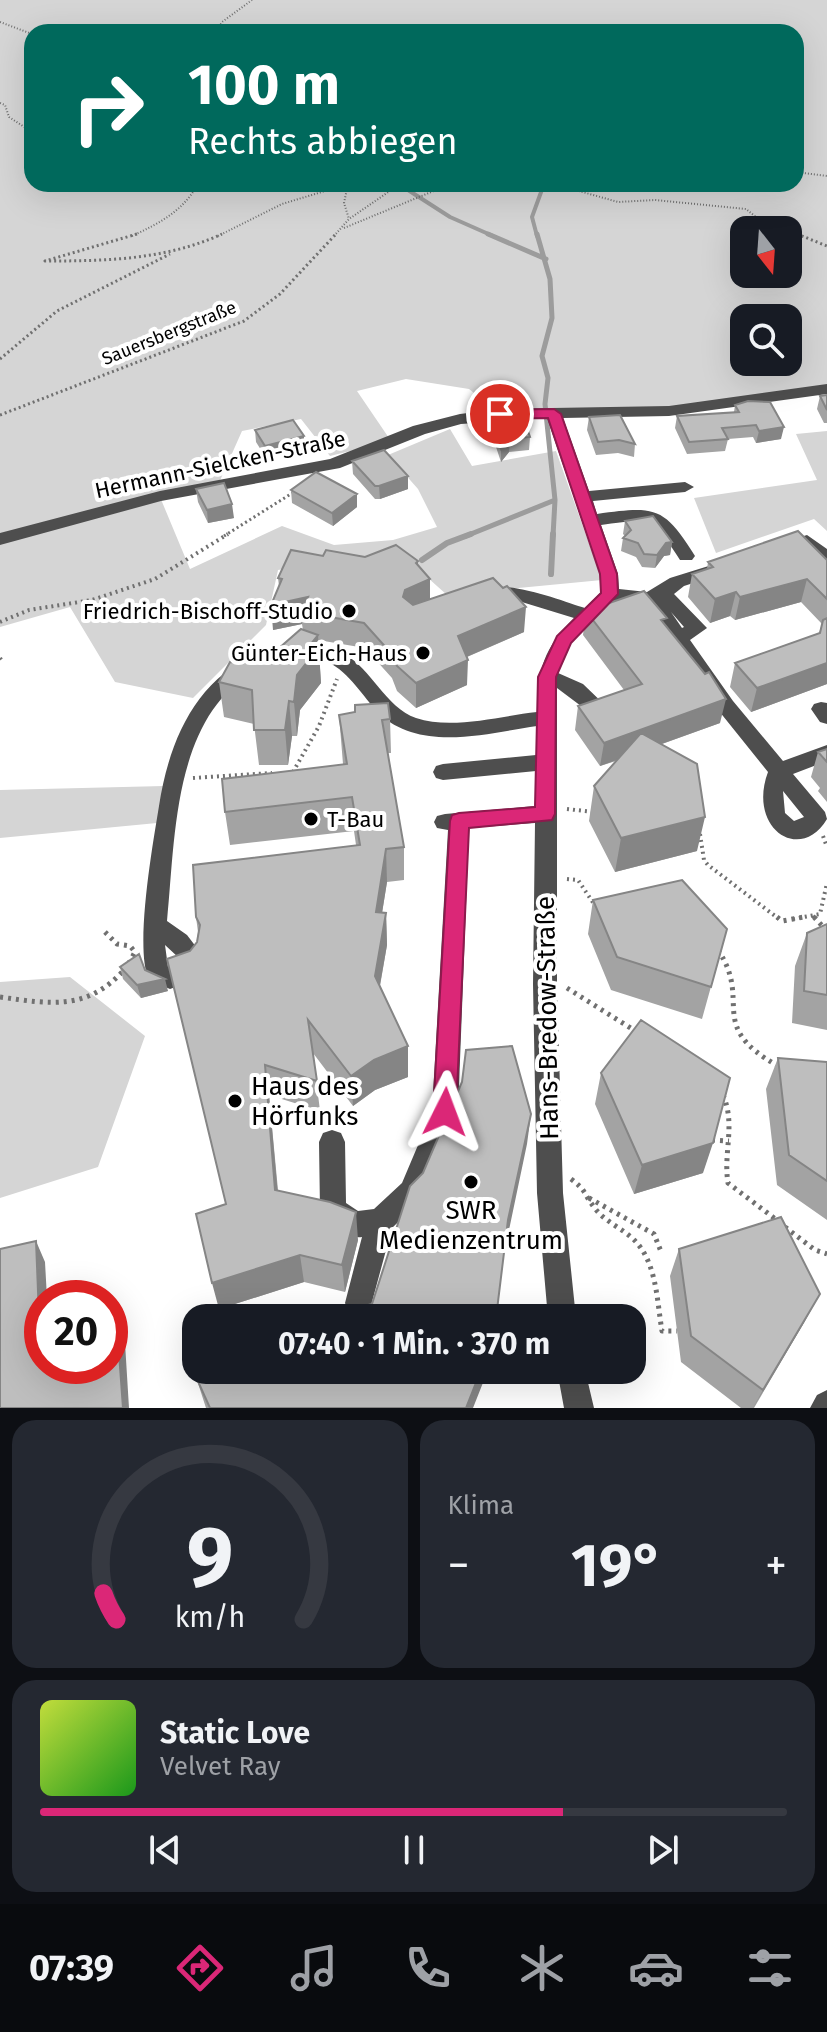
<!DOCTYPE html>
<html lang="de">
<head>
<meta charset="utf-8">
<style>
	:root { --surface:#171b24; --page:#242831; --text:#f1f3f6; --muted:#9ea1a6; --line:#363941; --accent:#db2777 }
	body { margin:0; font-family:"Fira Sans",sans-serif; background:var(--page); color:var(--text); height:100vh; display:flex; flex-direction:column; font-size:30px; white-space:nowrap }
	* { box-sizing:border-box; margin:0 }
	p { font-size:26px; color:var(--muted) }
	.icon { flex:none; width:44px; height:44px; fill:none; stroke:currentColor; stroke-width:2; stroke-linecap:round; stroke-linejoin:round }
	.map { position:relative; height:1408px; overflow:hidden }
	.panel { display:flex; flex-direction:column; gap:12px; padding:12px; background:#0d0f14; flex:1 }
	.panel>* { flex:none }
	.guide { position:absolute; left:24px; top:24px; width:780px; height:168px; border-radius:24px; box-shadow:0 8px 32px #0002; background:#00695c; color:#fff; overflow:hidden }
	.needle { width:52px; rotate:163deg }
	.controls { position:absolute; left:730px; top:216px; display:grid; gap:16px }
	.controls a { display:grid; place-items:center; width:72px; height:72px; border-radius:16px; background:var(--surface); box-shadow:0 8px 32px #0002; font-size:40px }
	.speed { position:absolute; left:24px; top:1280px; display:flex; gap:16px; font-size:40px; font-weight:700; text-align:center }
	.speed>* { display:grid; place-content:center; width:104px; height:104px; border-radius:50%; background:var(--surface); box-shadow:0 8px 32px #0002; line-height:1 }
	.speed .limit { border:12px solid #d22; background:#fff; color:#111 }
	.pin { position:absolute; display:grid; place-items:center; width:68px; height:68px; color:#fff; margin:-34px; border:4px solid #fff; border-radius:50%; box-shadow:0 2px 8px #0007 }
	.me { position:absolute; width:88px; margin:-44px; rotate:3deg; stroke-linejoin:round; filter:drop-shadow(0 0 6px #0008) }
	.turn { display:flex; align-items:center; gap:28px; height:168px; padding:0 32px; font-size:36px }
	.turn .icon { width:104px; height:104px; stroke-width:2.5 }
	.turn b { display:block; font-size:56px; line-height:68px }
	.big { font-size:60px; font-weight:700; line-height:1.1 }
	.panel .card { flex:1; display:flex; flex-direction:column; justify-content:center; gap:12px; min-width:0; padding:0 28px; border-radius:24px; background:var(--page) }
	.panel .dial { align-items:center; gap:0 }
	.dial svg { height:208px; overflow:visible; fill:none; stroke:var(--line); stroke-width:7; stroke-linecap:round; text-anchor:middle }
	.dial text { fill:var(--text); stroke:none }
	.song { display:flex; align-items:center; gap:24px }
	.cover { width:96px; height:96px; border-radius:12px; background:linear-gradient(135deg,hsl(70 70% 55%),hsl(120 70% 35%)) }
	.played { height:8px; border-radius:4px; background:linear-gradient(90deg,var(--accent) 70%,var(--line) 70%) }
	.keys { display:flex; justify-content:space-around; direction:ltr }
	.heat { display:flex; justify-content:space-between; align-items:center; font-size:44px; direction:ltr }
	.panel .tiles { flex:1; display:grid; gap:12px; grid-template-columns:1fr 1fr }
	.card:last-child { grid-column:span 2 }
	.trip { position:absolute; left:182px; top:1304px; width:464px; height:80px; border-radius:24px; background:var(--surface); box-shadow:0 8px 32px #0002; font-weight:700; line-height:80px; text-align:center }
	.tab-bar { display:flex; height:128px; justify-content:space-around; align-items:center; background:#090b0e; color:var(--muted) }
	.tab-bar .icon { width:56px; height:56px }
	.tab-bar .active { color:var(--accent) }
	.tab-bar b { font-size:36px; color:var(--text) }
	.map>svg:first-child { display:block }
	.green { fill:#d5d5d5; fill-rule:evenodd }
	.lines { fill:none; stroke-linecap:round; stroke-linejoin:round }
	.stream-far2 { stroke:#9c9c9c; stroke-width:4 }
	.stream-far1 { stroke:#9c9c9c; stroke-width:5 }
	.stream { stroke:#9c9c9c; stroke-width:6 }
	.path-far3 { stroke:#707070; stroke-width:2; stroke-dasharray:1 2; stroke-linecap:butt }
	.path-far2 { stroke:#707070; stroke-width:3; stroke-dasharray:2 3; stroke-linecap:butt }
	.path-far1 { stroke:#707070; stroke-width:4; stroke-dasharray:2 4; stroke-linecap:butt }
	.path { stroke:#707070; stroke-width:5; stroke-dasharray:3 5; stroke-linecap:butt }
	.minor { fill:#4e4e4e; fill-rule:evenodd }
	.wall { fill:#a3a3a3 }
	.shaded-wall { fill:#858585 }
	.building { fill:#bebebe; stroke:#858585; stroke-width:2 }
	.route { fill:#db2777; stroke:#8e194d; stroke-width:2 }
	.poi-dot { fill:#000; stroke:#fff; stroke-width:3 }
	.labels { text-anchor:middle; stroke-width:8; stroke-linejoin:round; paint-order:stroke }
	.far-street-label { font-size:18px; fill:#000; stroke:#fff }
	.street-label { font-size:22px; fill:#000; stroke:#fff }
	.poi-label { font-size:22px; fill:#000; stroke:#fff; text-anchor:end }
	.near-street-label { font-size:26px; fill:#000; stroke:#fff }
	.near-poi-label { font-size:26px; fill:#000; stroke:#fff; text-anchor:start }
</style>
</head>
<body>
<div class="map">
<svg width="827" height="1408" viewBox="0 0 827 1408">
	<rect width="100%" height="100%" fill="#fff"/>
	<path class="green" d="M 0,0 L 827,0 L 827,389 L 700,408 L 500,414 L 469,389 L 406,379 L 357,391 L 391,441 L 330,456 L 301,419 L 242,431 L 218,485 L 160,497 L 190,569 L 282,526 L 334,545 L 393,540 L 437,527 L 418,489 L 388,455 L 450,429 L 472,466 L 556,451 L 602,580 L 447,595 L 398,551 L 278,570 L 266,625 L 193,698 L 115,682 L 70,607 L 0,627 ZM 32,32 L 796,32 L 796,184 L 32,184 ZM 744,230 L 788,230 L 788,274 L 744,274 ZM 744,318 L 788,318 L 788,362 L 744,362 Z
		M 827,431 L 827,531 L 814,519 L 716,553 L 694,498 L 817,480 L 796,434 Z
		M 164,786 L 157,823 L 0,838 L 0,790 Z
		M 70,977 L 145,1036 L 98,1167 L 0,1198 L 0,982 Z"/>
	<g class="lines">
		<path class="stream-far2" d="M 408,190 L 450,217 L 493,236
			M 537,236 L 532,217 L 544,184"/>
		<path class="stream-far1" d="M 488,234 L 546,259
			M 537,234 L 550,279 L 552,318 L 542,356 L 548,378 L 545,404 L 555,500 L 553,536
			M 466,536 L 555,500"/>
		<path class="stream" d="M 422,560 L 447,543 L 471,534
			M 551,574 L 553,534"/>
		<path class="path-far3" d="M 0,22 L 32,34
			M 216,32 L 222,22 L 252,0
			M 0,103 L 5,105 L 9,117 L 32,132
			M 796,172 L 827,176
			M 573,184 L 579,191 L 618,202 L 655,200 L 746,209 L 766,225 L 787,230
			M 344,228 L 436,190 L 490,184
			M 788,230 L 802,236
			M 132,236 C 160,223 183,211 198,184
			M 218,236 L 282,204 L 348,184 L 344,203 L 349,219
			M 334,236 L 349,219 L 400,184"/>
		<path class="path-far2" d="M 137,234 L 45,261 C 106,261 165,260 222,234
			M 797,234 L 827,246
			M 0,359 L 57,311 L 170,254
			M 0,415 L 244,321 L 280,294 L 336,234
			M 224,536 L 294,492"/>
		<path class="path-far1" d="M 0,622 L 29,610 L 92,600 L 155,579 L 228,534
			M 0,658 L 2,661
			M 293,772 L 319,726 L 337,679
			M 193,778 L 272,773
			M 567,809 L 594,812
			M 700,834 L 704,860 L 708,865 L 779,919
			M 823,836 L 827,847
			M 567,879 L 578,880 L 596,907
			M 813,916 L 816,919
			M 793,919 L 820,914 L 827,883"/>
		<path class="path" d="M 777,917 L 782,921 L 804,917
			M 814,917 L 827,931
			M 105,932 L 117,944 L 130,946 L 135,952 L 129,963
			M 718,950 C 753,1002 705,1025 778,1066
			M 567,988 L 637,1032
			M 0,997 C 50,1004 87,1011 124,970
			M 723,1095 C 736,1125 723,1152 728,1183 L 778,1221
			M 712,1140 L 729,1141
			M 571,1179 C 587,1191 583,1193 594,1207 C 604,1222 625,1229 637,1243 C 657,1266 657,1302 662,1331 L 677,1331
			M 589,1198 L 654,1234 L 662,1254
			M 785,1227 L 815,1250 L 827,1254"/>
		<path class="minor" d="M 827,384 L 827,394 L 669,416 L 563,418 L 589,491 L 685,482 L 694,487 L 685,492 L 593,501 L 597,514 C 655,506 664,506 695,556 L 692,560 L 680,560 C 653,518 651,518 601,525 L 618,574 L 619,589 L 647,592 L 670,578 L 715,564 L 721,566 L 724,570 L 721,574 L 684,586 L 674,594 L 707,628 L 690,640 L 733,701 L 783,761 L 827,745 L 827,761 L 793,774 L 825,812 L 827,819 C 800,864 747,828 768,772 L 719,711 L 643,605 L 614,601 L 571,643 L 558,673 L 583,684 L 610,710 L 607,715 L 593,715 L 557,688 L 557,984 L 563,1193 L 576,1318 L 548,1318 L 537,1193 L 533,984 L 535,823 L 469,828 L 458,1112 L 420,1201 L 392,1228 L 369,1313 L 359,1317 L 349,1313 L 345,1303 L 362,1237 C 346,1239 326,1224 320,1210 L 319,1142 L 323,1133 L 332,1130 L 341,1133 L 345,1142 L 346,1203 L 358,1211 L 374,1209 L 402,1183 L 432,1112 L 448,830 L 437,828 L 434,822 L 437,816 L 445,814 L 535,806 L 536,771 L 443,780 L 436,778 L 433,772 L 436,766 L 443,764 L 536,755 L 537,726 C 488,733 419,753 379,713 C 362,696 350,673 328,662 C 310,654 286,657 269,664 C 172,705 176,833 167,921 L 187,935 L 203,956 L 195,980 L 170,989 L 149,980 C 134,949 153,843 159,806 C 170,734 202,665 279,647 C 300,642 324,643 344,654 C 372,669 385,707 416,718 C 452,730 500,716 537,712 C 537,671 544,647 574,618 L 512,599 L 487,600 L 478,594 C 495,574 562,601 585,608 L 601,592 L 600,574 L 547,418 L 461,424 L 425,434 L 340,468 L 161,501 L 0,545 L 0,533 L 160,491 L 330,459 L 413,426 L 460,414 L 500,409 L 669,406 ZM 671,612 L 684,627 L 682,628 ZM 783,791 L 804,817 L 794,821 L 785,813 ZM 165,945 L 179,958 L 177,966 L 168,967 Z
			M 807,535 L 827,549 L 827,565 L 804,548 L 787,553 L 778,547 L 781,543 Z
			M 821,702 L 827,703 L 827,724 L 820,722 L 811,709 L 814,704 Z
			M 557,1370 L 585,1370 L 594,1408 L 564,1408 Z
			M 827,1390 L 827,1408 L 810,1408 L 817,1395 Z"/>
	</g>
	<path class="wall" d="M 827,395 L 827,423 L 824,423 L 817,409 L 820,396 Z
		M 735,405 L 781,439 L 756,443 L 753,437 L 728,439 L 725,451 L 687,454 L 675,428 L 677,416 L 734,412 Z
		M 491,416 L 530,437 L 529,450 L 509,452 L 501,462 L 490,429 Z
		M 589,417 L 635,444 L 634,457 L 618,453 L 596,455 L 587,430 Z
		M 255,430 L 304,448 L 266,458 L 256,442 Z
		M 352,461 L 408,489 L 380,499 L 375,499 L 353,474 Z
		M 196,489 L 234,518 L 208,523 L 198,502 Z
		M 291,490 L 357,507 L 333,526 L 292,503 Z
		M 625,521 L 672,542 L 670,555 L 664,556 L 655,568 L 642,567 L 636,557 L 621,551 L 623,538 L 625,536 L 623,534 Z
		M 323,556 L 418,566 L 430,579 L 430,599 L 524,632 L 467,657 L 467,685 L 416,708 L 397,691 L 392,678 L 365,648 L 318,640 L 321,683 L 300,710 L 297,736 L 292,736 L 288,765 L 259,765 L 254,724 L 224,717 L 219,682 L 262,663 L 303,630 L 302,624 L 273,630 L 279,586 L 278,578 Z
		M 827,560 L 827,684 L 751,712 L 730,687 L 735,663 L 819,633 L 822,624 L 801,602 L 735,620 L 730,616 L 710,623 L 688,597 L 692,574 L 707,569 L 708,562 Z
		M 586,611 L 665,626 L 720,723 L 662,744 L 697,851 L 615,872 L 589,821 L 594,786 L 616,761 L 600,766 L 575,730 L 578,706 L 624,690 L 583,635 Z
		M 339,715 L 390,719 L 391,753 L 388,753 L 404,847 L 404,880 L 387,882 L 382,913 L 386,913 L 387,945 L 380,986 L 408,1077 L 375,1090 L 353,1106 L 313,1053 L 320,1111 L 269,1095 L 278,1190 L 358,1240 L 345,1292 L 304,1282 L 219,1309 L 226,1205 L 190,951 L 197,942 L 198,932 L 196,917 L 356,845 L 354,831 L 230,845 L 225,812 L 343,764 Z
		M 827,749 L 827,802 L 818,791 L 820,788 L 811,777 L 818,752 Z
		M 593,900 L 727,929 L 702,1019 L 611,990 L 588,934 Z
		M 827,924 L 827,1030 L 792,1023 L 795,966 L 807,933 Z
		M 120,967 L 145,970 L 168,991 L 141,998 L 123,979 Z
		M 778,1058 L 827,1062 L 827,1220 L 777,1185 L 766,1089 Z
		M 601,1073 L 703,1173 L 634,1194 L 595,1104 Z
		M 679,1249 L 805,1321 L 754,1408 L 741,1408 L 681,1362 L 670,1276 Z
		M 196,1377 L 473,1408 L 206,1408 Z"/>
	<path class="shaded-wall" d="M 784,427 L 781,439 L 756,443 L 759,431 Z
		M 304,436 L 304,448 L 266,458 L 265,446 Z
		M 510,439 L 509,452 L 501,462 L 501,449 Z
		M 408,476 L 408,489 L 380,499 L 379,486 Z
		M 357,494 L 357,507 L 333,526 L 332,513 Z
		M 232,504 L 234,518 L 208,523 L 207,510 Z
		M 672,542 L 670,555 L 664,556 L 655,568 L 657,555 L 666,543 Z
		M 418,561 L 418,584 L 430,579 L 430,604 L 405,615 L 403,597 L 416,563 Z
		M 807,579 L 801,602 L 735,620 L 740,597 Z
		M 736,592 L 730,616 L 710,623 L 715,599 Z
		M 308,597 L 301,612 L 302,624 L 273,630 L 271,605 Z
		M 526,607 L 524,632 L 457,661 L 458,636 Z
		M 318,635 L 321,683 L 300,710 L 297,736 L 294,702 L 297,675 L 310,645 Z
		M 468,660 L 467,685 L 416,708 L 416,683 Z
		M 827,663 L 827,684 L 751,712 L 757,688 Z
		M 726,699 L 720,723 L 600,766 L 604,743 Z
		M 289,701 L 292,736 L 288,765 L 285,730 Z
		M 705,817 L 697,851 L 615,872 L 621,838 Z
		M 386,849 L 387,882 L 377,944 L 376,912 Z
		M 386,913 L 387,945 L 376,1007 L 375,976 Z
		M 165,979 L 168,991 L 141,998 L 137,985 Z
		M 408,1046 L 408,1077 L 375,1090 L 353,1106 L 351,1076 L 374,1060 Z
		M 265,1065 L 269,1095 L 280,1218 L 275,1190 Z
		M 531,1114 L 527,1144 L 505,1249 L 508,1220 Z
		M 713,1143 L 703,1173 L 634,1194 L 642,1165 Z
		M 356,1212 L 358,1240 L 345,1292 L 342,1265 Z
		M 36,1241 L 45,1262 L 47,1298 L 42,1298 L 42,1345 L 40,1341 Z
		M 300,1255 L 304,1282 L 219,1309 L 212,1283 Z
		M 820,1294 L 805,1321 L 753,1408 L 763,1390 Z
		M 117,1325 L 125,1343 L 129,1408 L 123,1408 Z
		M 481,1370 L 488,1370 L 473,1408 L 466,1408 Z"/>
	<path class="building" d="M 827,395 L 827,410 L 820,396 Z
		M 748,401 L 770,402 L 784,427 L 759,431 L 756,425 L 722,428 L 728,439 L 689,442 L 677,416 L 739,412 L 735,405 Z
		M 522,414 L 530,437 L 510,439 L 501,449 L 491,416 Z
		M 620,415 L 635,444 L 619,440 L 598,442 L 589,417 Z
		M 293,420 L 304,436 L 265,446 L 255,430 Z
		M 384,450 L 408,476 L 379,486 L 375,486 L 352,461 Z
		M 316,472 L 357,494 L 332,513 L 291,490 Z
		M 224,483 L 232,504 L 207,510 L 196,489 Z
		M 653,516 L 672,542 L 666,543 L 657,555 L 644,554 L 638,543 L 623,538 L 631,530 L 625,521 Z
		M 798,531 L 827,560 L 827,599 L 807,579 L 740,597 L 736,592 L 715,599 L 692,574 L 713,567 L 708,562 Z
		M 396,545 L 418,561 L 416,563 L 430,579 L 405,590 L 403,597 L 413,605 L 493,578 L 503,588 L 507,586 L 526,607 L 458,636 L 468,660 L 416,683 L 397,666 L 391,653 L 364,623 L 301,612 L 308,597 L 271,605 L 282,579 L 278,578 L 291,550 L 323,556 L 326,550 L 365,557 Z
		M 644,591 L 667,618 L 661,620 L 705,674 L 709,672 L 726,699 L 604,743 L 578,706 L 642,684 L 586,611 Z
		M 827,618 L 827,663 L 757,688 L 735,663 L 820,633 L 823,620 Z
		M 301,629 L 318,635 L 310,645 L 318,648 L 297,675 L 294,702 L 289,701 L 285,730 L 254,730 L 252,690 L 219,682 L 230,662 L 262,663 Z
		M 388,703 L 390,719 L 382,720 L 404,847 L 386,849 L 376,912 L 386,913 L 375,976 L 408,1046 L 374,1060 L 351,1076 L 308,1020 L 317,1081 L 265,1065 L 275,1190 L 330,1202 L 356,1212 L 342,1265 L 300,1255 L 212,1283 L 196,1214 L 226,1204 L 167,959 L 190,951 L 197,942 L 200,925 L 196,917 L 193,865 L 360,845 L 352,797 L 225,812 L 222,779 L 347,764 L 339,715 L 355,712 L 355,705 Z
		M 641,733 L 697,764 L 705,817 L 621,838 L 594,786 Z
		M 827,749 L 827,762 L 818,752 Z
		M 682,880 L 727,929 L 711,987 L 617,957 L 593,900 Z
		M 827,924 L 827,995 L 804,991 L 807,933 Z
		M 139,954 L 145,970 L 165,979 L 137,985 L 120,967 Z
		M 641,1020 L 730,1078 L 713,1143 L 642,1165 L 601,1073 Z
		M 512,1046 L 531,1114 L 508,1220 L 496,1318 L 321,1318 L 372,1304 L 410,1186 L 423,1173 L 462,1082 L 466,1050 Z
		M 778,1058 L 827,1062 L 827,1181 L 789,1155 Z
		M 781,1217 L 820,1294 L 763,1390 L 691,1336 L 679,1249 Z
		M 36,1241 L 40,1341 L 42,1341 L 42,1366 L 110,1366 L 110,1326 L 117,1325 L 123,1408 L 0,1408 L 0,1249 Z
		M 208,1370 L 481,1370 L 466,1408 L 210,1408 L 196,1377 Z"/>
	<path class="route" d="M 554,409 L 561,414 L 617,574 L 618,594 L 571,643 L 556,677 L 555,814 L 552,820 L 469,828 L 456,1112 L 453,1120 L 445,1123 L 436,1120 L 433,1112 L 450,821 L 452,815 L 459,813 L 535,807 L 538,677 L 557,636 L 601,593 L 600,574 L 548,418 L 500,419 L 493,414 L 500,410 Z"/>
	<g class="poi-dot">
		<circle cx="349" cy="611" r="8"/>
		<circle cx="423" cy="653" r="8"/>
		<circle cx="311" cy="819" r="8"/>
		<circle cx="235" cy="1101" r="8"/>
		<circle cx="471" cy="1182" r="8"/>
	</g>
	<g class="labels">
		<g class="far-street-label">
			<text transform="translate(169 333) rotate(-22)" y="6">Sauersbergstraße</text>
		</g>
		<g class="street-label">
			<text transform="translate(220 464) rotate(-12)" y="8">Hermann-Sielcken-Straße</text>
		</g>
		<g class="poi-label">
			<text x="333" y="619">Friedrich-Bischoff-Studio</text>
			<text x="407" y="661">Günter-Eich-Haus</text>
			<text x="327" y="827" text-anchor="start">T-Bau</text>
		</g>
		<g class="near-street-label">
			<text transform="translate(547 1018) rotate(-91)" y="9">Hans-Bredow-Straße</text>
		</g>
		<g class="near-poi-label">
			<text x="251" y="1095">Haus des<tspan x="251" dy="30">Hörfunks</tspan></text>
			<text x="471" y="1219" text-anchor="middle">SWR<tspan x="471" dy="30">Medienzentrum</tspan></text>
		</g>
	</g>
</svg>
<div class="controls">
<a><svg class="needle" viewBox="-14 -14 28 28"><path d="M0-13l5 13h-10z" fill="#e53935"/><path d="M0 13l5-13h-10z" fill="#9ea1a6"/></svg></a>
<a><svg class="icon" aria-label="search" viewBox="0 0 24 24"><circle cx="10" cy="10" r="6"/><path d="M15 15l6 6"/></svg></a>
</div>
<div class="speed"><div class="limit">20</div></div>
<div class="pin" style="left:500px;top:414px;background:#d93025"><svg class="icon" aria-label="arrive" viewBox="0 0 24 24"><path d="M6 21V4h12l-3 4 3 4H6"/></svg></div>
<svg class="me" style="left:445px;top:1112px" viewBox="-20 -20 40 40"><path d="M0-17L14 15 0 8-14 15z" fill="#db2777" stroke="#fff" stroke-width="4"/></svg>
<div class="trip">07:40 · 1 Min. · 370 m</div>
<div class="guide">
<div class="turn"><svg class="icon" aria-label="right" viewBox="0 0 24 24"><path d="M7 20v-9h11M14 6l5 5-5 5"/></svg><div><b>100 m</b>Rechts abbiegen</div></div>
</div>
</div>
<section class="panel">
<div class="tiles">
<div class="card dial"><svg viewBox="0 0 100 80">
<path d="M14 69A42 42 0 1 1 86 69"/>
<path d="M14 69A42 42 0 0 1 9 59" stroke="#db2777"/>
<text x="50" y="56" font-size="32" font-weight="700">9</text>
<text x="50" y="72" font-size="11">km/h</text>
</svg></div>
<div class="card"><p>Klima</p>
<div class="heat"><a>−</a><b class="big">19°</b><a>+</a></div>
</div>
<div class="card">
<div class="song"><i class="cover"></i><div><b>Static Love</b><p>Velvet Ray</p></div></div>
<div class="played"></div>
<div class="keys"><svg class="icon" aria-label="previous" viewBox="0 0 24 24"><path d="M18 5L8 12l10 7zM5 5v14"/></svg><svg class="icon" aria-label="pause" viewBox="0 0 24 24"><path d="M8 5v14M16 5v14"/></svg><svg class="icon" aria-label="next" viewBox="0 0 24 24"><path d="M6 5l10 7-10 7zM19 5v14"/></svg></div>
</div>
</div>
</section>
<nav class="tab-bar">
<b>07:39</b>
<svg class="icon active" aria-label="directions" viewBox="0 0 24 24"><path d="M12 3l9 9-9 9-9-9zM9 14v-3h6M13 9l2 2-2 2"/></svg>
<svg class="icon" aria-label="music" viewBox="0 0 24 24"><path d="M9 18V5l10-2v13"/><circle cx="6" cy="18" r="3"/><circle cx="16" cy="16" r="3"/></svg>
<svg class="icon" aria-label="phone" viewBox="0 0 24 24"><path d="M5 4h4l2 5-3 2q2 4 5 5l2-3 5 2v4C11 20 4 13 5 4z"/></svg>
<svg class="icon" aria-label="climate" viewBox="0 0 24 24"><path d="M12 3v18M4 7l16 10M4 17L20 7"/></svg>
<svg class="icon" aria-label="car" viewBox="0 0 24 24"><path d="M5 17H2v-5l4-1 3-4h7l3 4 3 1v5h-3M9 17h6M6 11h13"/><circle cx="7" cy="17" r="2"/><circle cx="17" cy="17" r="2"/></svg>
<svg class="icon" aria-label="filters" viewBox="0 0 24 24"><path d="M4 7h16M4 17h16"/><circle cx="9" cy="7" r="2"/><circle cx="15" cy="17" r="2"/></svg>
</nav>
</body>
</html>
